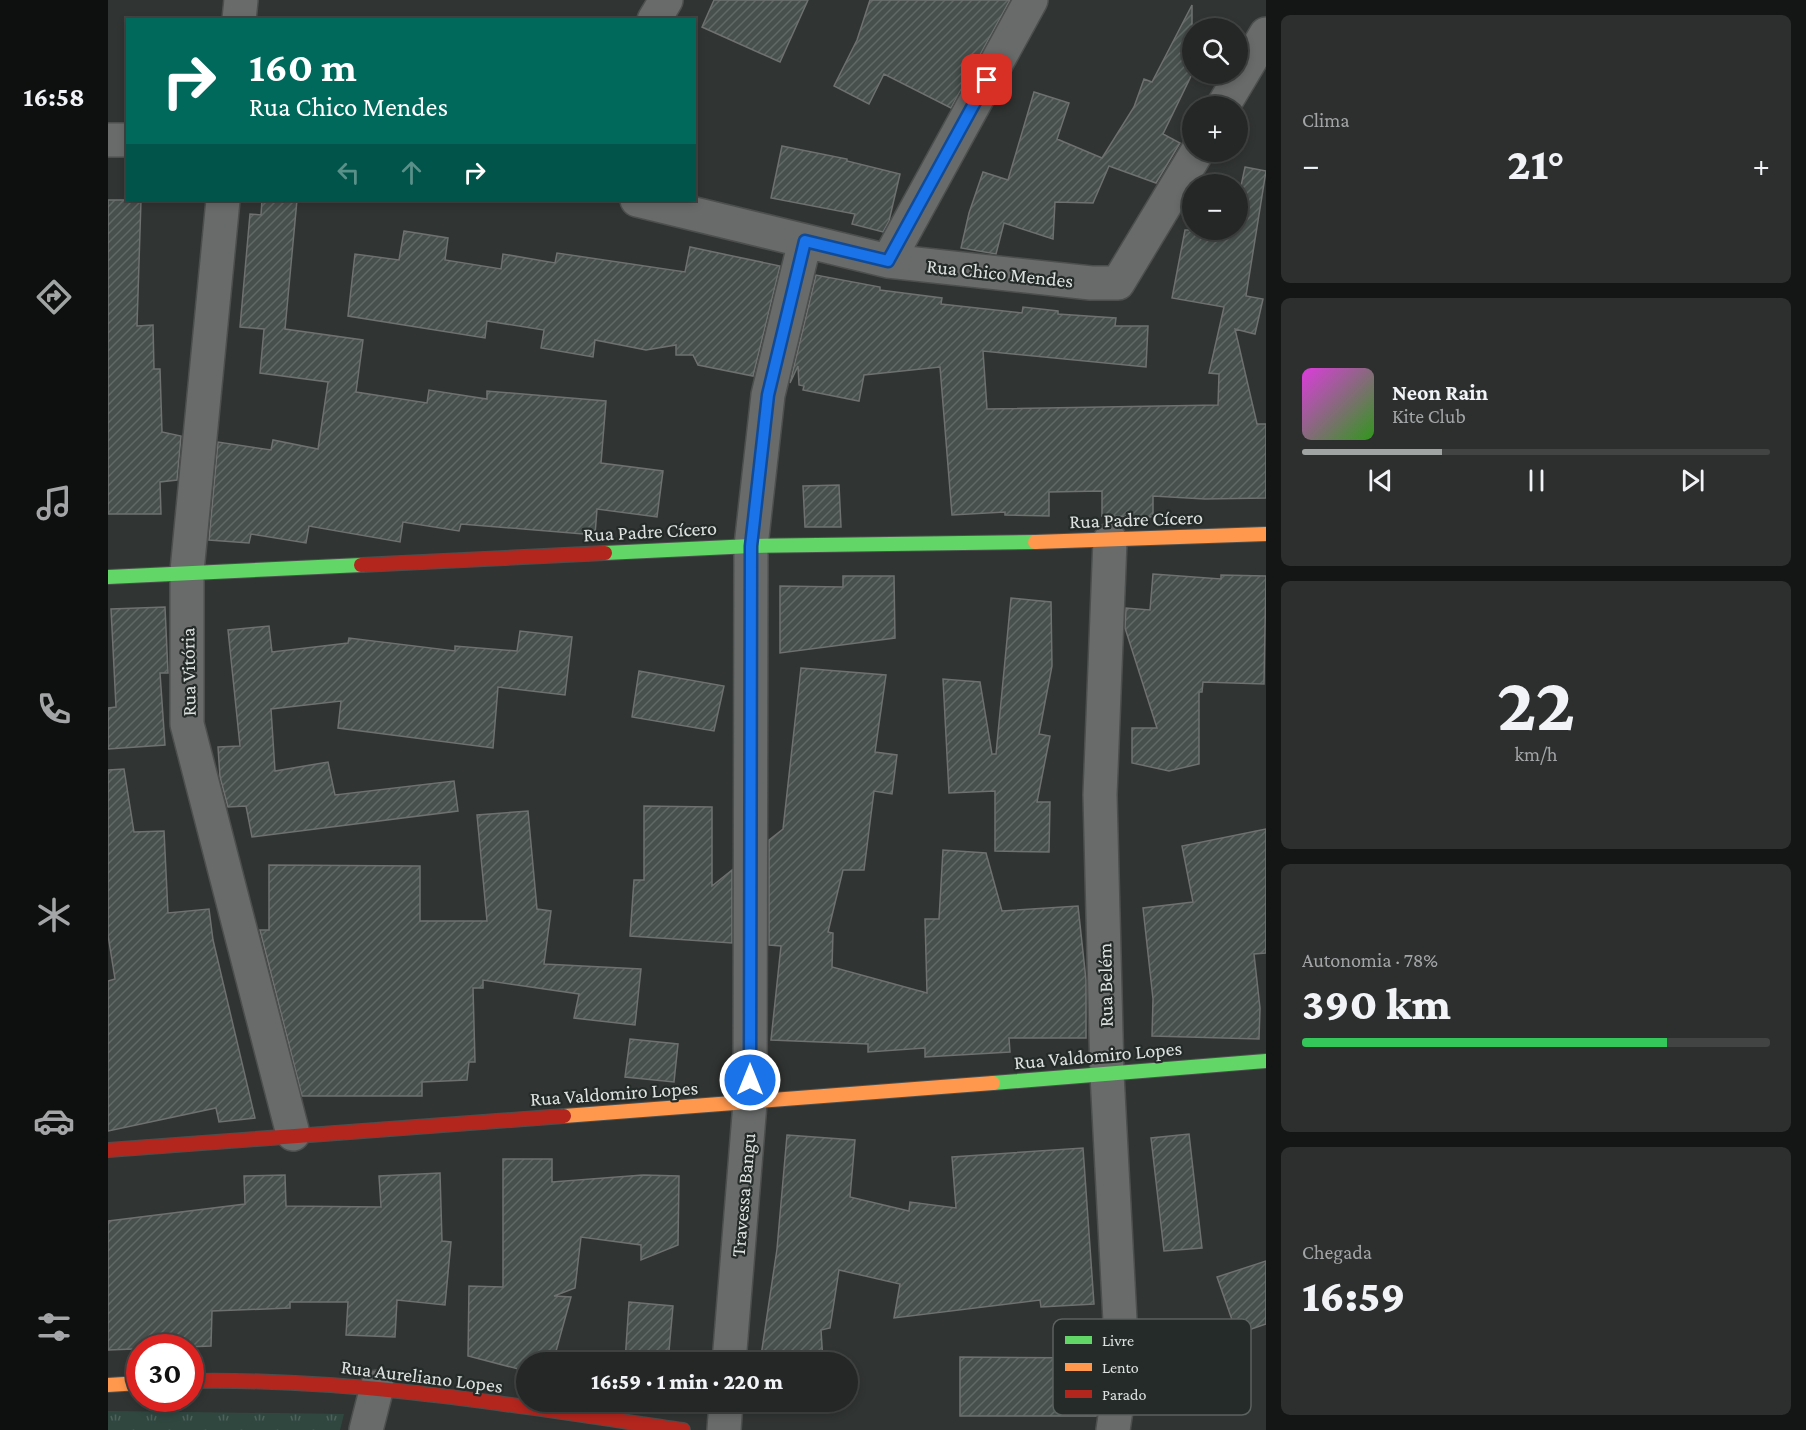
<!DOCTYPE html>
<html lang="pt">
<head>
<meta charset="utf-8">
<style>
	:root { --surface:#242726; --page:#2c2f2e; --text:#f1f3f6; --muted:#a3a5a7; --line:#414443; --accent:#a0a5a3 }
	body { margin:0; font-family:"Crimson Pro",serif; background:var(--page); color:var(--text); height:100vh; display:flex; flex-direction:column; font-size:22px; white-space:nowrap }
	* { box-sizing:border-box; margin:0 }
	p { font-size:20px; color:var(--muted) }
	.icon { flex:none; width:33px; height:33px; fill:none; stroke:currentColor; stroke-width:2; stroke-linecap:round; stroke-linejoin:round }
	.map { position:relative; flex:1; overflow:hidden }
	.side { display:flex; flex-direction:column; gap:15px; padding:15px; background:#141515; width:540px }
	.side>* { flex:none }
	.top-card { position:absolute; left:18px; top:18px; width:570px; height:183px; border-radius:0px; box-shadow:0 3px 9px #0003,0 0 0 2px var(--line); background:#00695c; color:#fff; overflow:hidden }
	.fabs { position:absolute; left:1074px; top:18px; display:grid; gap:12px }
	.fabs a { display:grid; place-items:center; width:66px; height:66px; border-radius:50%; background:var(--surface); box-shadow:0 3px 9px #0003,0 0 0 2px var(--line); font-size:30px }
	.speed { position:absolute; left:18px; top:1334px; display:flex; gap:12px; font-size:30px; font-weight:700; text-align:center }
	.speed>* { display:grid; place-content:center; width:78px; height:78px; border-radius:50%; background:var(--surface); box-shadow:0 3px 9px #0003,0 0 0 2px var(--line); line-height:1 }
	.speed .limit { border:9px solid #d22; background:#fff; color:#111 }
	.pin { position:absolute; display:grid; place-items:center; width:51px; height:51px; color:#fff; margin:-26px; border-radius:12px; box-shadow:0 3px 9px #0006 }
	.me { position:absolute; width:66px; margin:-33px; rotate:0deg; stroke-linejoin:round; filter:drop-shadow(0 0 4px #0008) }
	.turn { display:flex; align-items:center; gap:21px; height:126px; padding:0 24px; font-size:27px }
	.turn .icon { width:78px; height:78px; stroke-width:2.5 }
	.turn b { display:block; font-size:42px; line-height:51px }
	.lanes { display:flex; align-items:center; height:57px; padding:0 24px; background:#0003; justify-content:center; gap:30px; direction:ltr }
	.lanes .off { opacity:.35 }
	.big { font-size:45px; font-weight:800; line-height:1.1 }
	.side .tile { flex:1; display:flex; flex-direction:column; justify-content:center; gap:9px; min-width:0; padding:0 21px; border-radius:9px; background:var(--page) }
	.side .dial { align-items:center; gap:0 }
	.dial b { font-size:78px; line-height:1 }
	.song { display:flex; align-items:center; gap:18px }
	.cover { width:72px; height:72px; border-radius:9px; background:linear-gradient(135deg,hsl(300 70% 55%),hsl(110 70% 35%)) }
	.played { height:6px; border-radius:3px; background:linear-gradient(90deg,var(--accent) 30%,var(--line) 30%) }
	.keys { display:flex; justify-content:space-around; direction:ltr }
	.heat { display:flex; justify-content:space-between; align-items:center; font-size:33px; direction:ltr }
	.charge { height:9px; border-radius:4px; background:linear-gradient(90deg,#34c759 78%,var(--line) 0) }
	.trip { position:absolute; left:408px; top:1352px; width:342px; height:60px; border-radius:30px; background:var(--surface); box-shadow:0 3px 9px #0003,0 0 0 2px var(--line); font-weight:800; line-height:60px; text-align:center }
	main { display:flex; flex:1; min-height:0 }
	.tabs { display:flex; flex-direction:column; width:108px; justify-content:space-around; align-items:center; background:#0e100f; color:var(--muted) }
	.tabs .icon { width:42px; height:42px }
	.tabs .selected { color:var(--accent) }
	.tabs b { font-size:27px; color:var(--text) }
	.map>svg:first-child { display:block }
	.park { fill:url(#park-tufts) }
	.building { fill:url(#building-hatch); stroke:#6e7170; stroke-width:1.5 }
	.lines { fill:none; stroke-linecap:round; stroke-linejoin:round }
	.street-casing { stroke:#4c4f4e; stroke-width:36 }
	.fast-casing { stroke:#4c4f4e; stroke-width:16 }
	.slow-casing { stroke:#4c4f4e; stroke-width:16 }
	.jam-casing { stroke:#4c4f4e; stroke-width:16 }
	.street { stroke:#686b6a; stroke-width:33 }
	.fast { stroke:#63d668; stroke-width:14 }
	.slow { stroke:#ff974d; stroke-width:14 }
	.jam { stroke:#b3261e; stroke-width:14 }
	.route-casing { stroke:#114b97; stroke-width:15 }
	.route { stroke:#1a73e8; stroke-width:10 }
	.labels { text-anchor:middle; stroke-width:4.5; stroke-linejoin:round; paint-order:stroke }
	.street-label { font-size:20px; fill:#dde2e0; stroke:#242b29 }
	.key { fill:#242b29; stroke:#5c6260; stroke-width:1.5 }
	.key-label { font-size:16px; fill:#dde2e0 }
</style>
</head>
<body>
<main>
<nav class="tabs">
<b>16:58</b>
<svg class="icon selected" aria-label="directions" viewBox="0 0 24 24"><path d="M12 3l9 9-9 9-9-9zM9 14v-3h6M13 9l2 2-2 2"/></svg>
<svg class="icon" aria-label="music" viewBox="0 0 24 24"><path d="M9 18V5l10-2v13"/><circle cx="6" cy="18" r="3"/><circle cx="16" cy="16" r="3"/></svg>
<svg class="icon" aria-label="phone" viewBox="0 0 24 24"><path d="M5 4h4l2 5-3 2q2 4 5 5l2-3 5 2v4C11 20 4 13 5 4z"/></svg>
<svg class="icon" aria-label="climate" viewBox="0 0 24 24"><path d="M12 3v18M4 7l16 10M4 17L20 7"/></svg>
<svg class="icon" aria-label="car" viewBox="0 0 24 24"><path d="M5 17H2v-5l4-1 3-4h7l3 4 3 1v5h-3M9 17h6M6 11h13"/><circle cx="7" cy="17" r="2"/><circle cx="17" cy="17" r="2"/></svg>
<svg class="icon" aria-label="filters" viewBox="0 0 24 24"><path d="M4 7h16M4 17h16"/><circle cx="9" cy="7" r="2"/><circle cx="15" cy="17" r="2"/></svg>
</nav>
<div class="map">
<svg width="1158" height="1430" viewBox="0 0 1158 1430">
	<defs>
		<pattern id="park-tufts" width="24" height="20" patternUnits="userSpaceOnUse" patternTransform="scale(1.5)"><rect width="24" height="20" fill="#304740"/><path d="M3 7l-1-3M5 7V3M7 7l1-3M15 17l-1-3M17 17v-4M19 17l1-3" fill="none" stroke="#4e615b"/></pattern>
		<pattern id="building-hatch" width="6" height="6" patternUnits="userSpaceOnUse" patternTransform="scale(1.5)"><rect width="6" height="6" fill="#47504d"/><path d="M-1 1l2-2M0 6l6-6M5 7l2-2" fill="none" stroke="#616966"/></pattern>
	</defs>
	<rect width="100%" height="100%" fill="#303432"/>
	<path class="park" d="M 0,1411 L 236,1414 L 232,1430 L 0,1430 Z"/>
	<path class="building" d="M 606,0 L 700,0 L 672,62 L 594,27 Z
		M 762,0 L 902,0 L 843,108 L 776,74 L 761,104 L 726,86 L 749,40 Z
		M 1084,5 L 1084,74 L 1055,134 L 1072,143 L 1048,183 L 1001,166 L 985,203 L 947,202 L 945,239 L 896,223 L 888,254 L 853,248 L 861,213 L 875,172 L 900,180 L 926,92 L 961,103 L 949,139 L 994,158 L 1026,107 L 1036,79 L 1044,82 Z
		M 674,146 L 739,159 L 739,161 L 792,174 L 781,221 L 775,232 L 744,224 L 747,214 L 663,198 Z
		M 1137,167 L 1158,171 L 1138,296 L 1155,299 L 1147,334 L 1127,329 L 1149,424 L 1158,424 L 1158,498 L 1097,499 L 1045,496 L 1045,517 L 994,516 L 994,491 L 941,492 L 941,516 L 897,515 L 897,512 L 844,515 L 832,367 L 756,375 L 751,401 L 695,390 L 696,386 L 691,385 L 690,366 L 682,383 L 708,275 L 772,287 L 772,290 L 834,298 L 833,304 L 914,313 L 915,307 L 950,311 L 950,314 L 1008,318 L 1007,326 L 1040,326 L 1038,367 L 875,351 L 879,409 L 1110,405 L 1111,374 L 1101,373 L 1116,307 L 1064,298 L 1077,230 L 1130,230 L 1130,200 Z
		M 0,200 L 33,200 L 29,326 L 45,325 L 46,369 L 52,369 L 54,432 L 73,436 L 69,480 L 52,482 L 53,514 L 0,514 Z
		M 154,200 L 189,200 L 177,329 L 255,340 L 248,392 L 319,403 L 321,390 L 379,399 L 379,391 L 498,401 L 493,463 L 555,471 L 549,517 L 489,509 L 487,535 L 353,524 L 351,531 L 295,522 L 292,542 L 201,526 L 198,543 L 143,534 L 141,543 L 101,540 L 110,442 L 163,450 L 165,440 L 210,449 L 220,382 L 152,373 L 156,329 L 132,327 L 142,214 L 153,215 Z
		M 296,231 L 340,238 L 337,260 L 393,269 L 395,254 L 447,263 L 449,253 L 577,272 L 582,247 L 672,266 L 645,376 L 590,365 L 585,355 L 568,355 L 568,345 L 538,350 L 487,340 L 485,357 L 433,348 L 436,330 L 379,321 L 377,338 L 240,316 L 247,254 L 291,260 Z
		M 731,485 L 733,527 L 697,527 L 695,486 Z
		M 1045,574 L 1113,579 L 1113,575 L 1158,576 L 1156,684 L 1095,682 L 1094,692 L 1091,692 L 1091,764 L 1061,771 L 1024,763 L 1024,728 L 1049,728 L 1017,628 L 1018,608 L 1042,610 Z
		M 735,576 L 786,576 L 787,638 L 672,653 L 672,586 L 735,587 Z
		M 903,598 L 943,602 L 944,666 L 931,734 L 942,736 L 929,802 L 942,802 L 941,852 L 887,851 L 887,791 L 841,793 L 835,679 L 872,682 L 884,754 L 888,754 Z
		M 57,607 L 60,673 L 52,673 L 57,745 L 0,749 L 0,708 L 8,707 L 3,609 Z
		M 161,626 L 164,652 L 240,643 L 241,638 L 347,651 L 347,646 L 409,651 L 412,631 L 464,637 L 457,695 L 390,687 L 385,748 L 230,728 L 233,701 L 163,709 L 167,771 L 220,762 L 227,795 L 346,781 L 350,811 L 144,837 L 138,806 L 120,807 L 112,777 L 110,747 L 132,746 L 120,630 Z
		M 693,668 L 778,675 L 767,752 L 789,755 L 784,794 L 766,791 L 756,870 L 735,870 L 720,932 L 725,933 L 724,967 L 819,993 L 817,919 L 831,919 L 835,850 L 878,853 L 894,911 L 970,906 L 978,980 L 978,1038 L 901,1038 L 902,1052 L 817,1057 L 817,1048 L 760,1052 L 760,1044 L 663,1040 L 673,946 L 661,945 L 661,840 L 675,829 Z
		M 531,671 L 616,686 L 606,731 L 524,717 Z
		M 16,769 L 26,832 L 56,831 L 60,913 L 101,909 L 105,940 L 147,1118 L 111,1122 L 108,1108 L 0,1131 L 0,981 L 7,979 L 0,935 L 0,770 Z
		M 536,806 L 604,807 L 604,886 L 624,870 L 624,943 L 522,936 L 526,880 L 536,880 Z
		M 420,811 L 429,909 L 443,911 L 436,964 L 533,969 L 527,1025 L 466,1018 L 471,994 L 375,980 L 375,988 L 365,988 L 367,1062 L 361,1062 L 359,1080 L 314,1082 L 314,1096 L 194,1096 L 152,930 L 161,930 L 161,865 L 312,866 L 312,921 L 379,921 L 369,815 Z
		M 1158,829 L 1158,953 L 1146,954 L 1152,1008 L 1151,1039 L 1044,1036 L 1045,999 L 1035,908 L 1085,902 L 1074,846 Z
		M 522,1039 L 570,1044 L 566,1082 L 517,1077 Z
		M 1081,1134 L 1094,1248 L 1056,1251 L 1043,1138 Z
		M 679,1135 L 747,1140 L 742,1197 L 801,1211 L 802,1202 L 848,1208 L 844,1157 L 975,1148 L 986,1304 L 933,1307 L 932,1300 L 786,1318 L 792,1284 L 731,1270 L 722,1328 L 713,1330 L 715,1362 L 690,1362 L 653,1356 L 669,1249 Z
		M 395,1159 L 444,1159 L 444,1182 L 535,1175 L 571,1176 L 570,1245 L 533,1260 L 533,1245 L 473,1237 L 467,1288 L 446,1296 L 463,1297 L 445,1362 L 418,1362 L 418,1371 L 360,1356 L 361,1286 L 395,1287 Z
		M 332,1173 L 334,1241 L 343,1242 L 337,1305 L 289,1300 L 287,1337 L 238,1335 L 240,1302 L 182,1302 L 182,1308 L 104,1311 L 103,1346 L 0,1350 L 0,1221 L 137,1204 L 136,1176 L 177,1175 L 178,1206 L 273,1207 L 271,1176 Z
		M 1158,1261 L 1158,1324 L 1129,1334 L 1109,1277 Z
		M 521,1302 L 565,1306 L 560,1362 L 517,1362 Z
		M 852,1357 L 990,1358 L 988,1416 L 852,1416 Z"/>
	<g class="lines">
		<defs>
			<path id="street" d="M 131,20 L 133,0
				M 546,20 L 558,0
				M 1115,106 L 1158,34
				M 0,140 L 20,140
				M 115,200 L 79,571 L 79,724 L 185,1134
				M 529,200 L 780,261 L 983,283 L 1010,283 L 1089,152
				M 780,261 L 923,0
				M 1002,540 L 992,795 L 999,1074 L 1012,1321 L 1011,1390 L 1005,1430
				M 621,1362 L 642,1103 L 643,546 L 660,395 L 697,241
				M 258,1430 L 269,1387
				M 616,1430 L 618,1401"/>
			<path id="fast" d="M 497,553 L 643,546 L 927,542
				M 0,577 L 253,565
				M 885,1083 L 1158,1061"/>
			<path id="slow" d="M 927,542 L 1158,534
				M 456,1116 L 885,1083
				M 0,1385 L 32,1383"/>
			<path id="jam" d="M 253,565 L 497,553
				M 0,1150 L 456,1116
				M 82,1381 C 249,1378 411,1406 575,1430"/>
		</defs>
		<use href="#street" class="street-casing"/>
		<use href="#fast" class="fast-casing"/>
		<use href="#slow" class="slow-casing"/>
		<use href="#jam" class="jam-casing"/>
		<use href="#street" class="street"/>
		<use href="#fast" class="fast"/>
		<use href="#slow" class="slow"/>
		<use href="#jam" class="jam"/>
	</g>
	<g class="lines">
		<defs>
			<path id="route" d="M 642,1080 L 643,546 L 660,395 L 697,241 L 780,261 L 879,80"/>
		</defs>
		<use href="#route" class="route-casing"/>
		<use href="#route" class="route"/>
	</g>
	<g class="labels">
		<g class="street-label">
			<text transform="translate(892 273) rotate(6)" y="7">Rua Chico Mendes</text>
			<text transform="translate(1028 519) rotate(-2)" y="7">Rua Padre Cícero</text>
			<text transform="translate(542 531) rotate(-3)" y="7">Rua Padre Cícero</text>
			<text transform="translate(80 672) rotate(-91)" y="7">Rua Vitória</text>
			<text transform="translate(997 985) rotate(-91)" y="7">Rua Belém</text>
			<text transform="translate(990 1055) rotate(-5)" y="7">Rua Valdomiro Lopes</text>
			<text transform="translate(506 1093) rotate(-4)" y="7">Rua Valdomiro Lopes</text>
			<text transform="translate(635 1195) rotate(-85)" y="7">Travessa Bangu</text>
			<text transform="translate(314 1376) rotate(7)" y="7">Rua Aureliano Lopes</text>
		</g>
	</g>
	<rect x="945" y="1319" width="198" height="96" rx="9" class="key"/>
	<rect x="957" y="1336" width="27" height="8" fill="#63d668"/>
	<rect x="957" y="1363" width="27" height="8" fill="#ff974d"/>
	<rect x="957" y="1390" width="27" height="8" fill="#b3261e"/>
	<g class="key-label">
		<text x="994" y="1346">Livre</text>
		<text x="994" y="1373">Lento</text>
		<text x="994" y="1400">Parado</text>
	</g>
</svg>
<div class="fabs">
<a><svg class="icon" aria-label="search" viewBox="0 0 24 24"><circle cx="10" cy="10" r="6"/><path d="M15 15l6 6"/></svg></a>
<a>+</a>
<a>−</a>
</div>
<div class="speed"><div class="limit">30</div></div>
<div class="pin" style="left:879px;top:80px;background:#d93025"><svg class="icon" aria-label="arrive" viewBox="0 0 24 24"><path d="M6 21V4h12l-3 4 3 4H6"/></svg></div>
<svg class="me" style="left:642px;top:1080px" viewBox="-20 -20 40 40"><circle r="17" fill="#1a73e8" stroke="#fff" stroke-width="3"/><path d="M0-11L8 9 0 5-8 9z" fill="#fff"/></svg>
<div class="trip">16:59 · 1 min · 220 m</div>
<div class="top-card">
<div class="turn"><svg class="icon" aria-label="right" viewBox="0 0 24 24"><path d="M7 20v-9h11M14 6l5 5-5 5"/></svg><div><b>160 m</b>Rua Chico Mendes</div></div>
<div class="lanes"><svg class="icon off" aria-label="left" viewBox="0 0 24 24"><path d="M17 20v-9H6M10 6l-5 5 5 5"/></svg><svg class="icon off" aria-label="ahead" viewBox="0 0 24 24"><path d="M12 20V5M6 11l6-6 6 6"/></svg><svg class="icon" aria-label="right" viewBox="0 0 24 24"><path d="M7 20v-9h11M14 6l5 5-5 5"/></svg></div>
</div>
</div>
<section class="side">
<div class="tile"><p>Clima</p>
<div class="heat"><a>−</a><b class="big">21°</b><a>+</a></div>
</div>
<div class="tile">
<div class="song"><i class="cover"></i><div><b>Neon Rain</b><p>Kite Club</p></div></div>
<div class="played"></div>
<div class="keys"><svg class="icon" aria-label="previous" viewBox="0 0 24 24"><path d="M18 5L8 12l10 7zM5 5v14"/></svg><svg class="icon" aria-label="pause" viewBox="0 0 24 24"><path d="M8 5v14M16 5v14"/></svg><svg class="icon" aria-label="next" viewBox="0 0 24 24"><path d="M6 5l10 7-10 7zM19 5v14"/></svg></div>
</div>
<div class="tile dial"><b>22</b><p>km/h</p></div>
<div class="tile"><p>Autonomia · 78%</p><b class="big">390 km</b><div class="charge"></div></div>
<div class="tile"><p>Chegada</p><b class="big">16:59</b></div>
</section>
</main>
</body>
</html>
